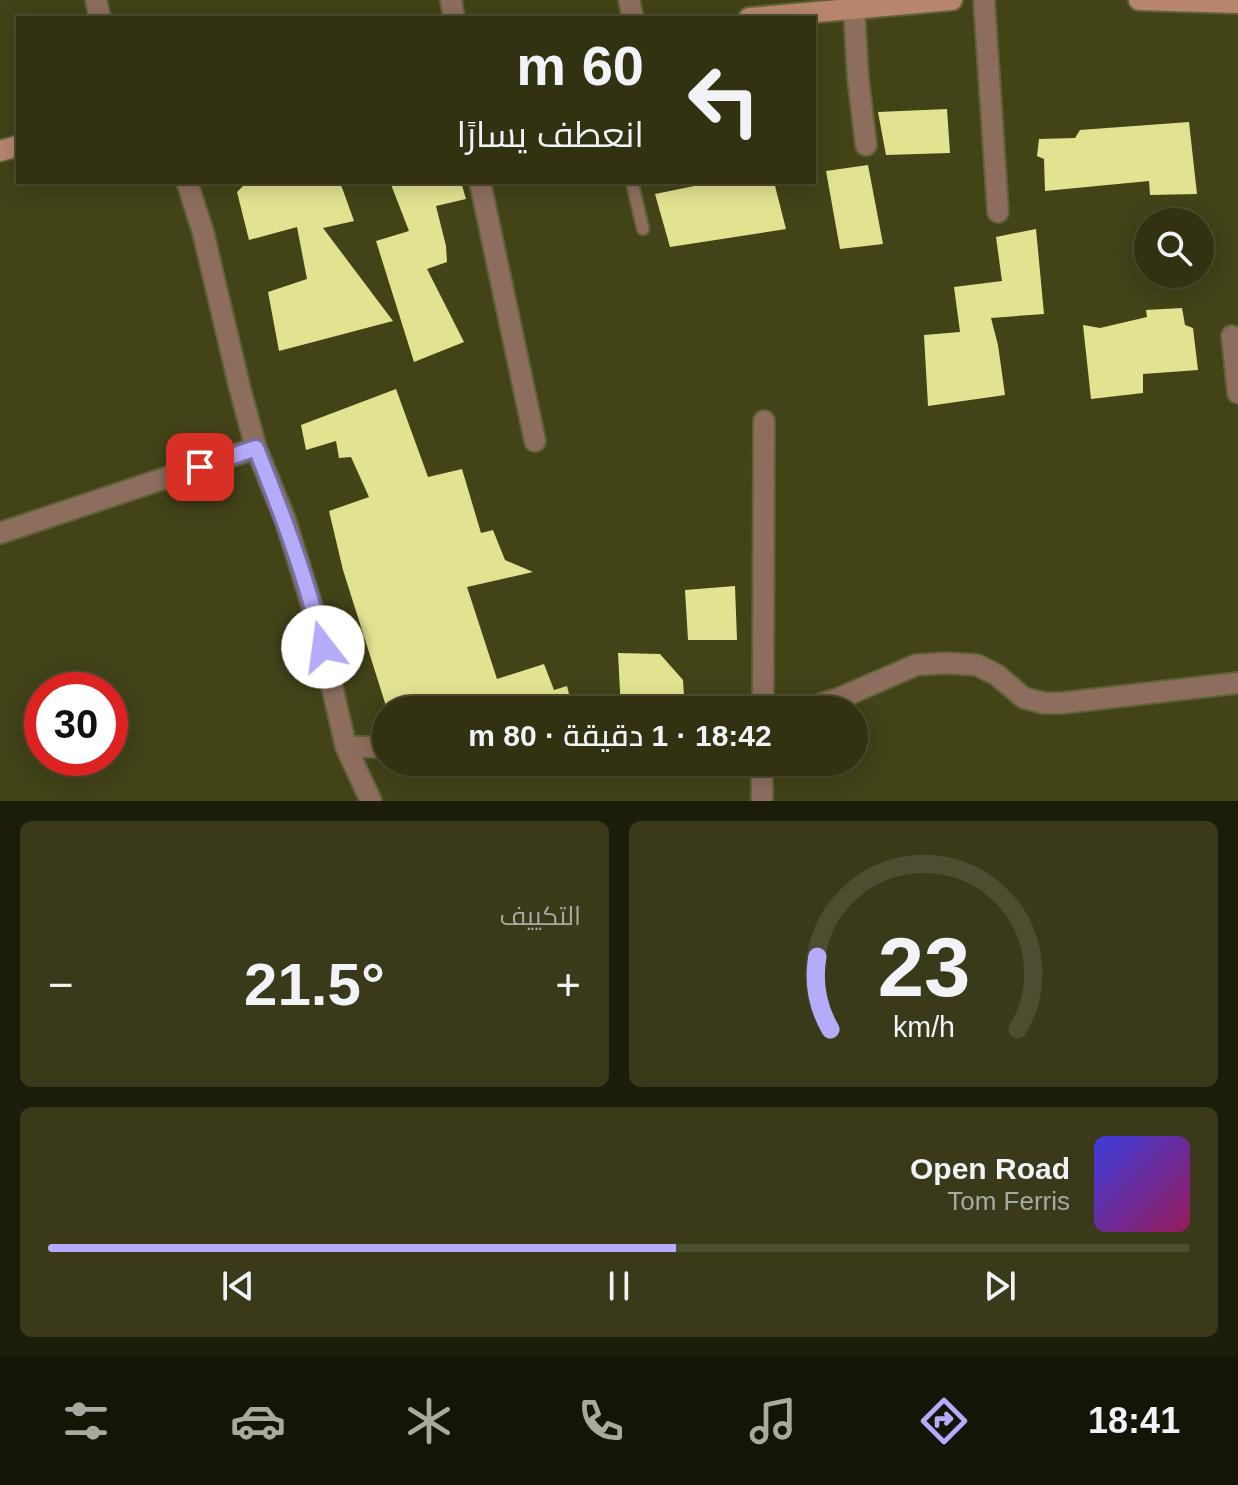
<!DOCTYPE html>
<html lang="ar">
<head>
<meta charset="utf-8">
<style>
	:root { --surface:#323212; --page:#3a3a1b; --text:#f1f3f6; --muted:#a8aa9f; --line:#4d4d32; --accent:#b5acf9 }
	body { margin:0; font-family:Helvetica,Cairo,sans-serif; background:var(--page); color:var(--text); direction:rtl; height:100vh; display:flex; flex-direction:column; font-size:30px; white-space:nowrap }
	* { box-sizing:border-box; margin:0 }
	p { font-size:26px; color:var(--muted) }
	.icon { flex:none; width:44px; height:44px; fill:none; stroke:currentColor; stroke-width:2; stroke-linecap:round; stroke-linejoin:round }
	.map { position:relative; height:801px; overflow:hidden; direction:ltr }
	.details { display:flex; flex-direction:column; gap:20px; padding:20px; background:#1c1c0a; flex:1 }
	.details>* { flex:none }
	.top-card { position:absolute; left:16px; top:16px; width:800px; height:168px; border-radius:0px; box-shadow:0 4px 20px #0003,0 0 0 2px var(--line); direction:rtl; background:#323212; color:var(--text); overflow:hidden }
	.tools { position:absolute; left:1134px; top:208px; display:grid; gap:16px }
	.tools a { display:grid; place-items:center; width:80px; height:80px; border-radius:50%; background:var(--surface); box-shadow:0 4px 20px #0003,0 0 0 2px var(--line); font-size:40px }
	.speed { position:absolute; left:24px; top:672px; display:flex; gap:16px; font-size:40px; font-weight:700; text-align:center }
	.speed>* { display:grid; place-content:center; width:104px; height:104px; border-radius:50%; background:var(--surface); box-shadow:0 4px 20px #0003,0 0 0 2px var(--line); line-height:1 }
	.speed .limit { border:12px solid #d22; background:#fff; color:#111 }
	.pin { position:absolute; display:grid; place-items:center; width:68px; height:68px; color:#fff; margin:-34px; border-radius:16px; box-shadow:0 4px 12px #0006 }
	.me { position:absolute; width:88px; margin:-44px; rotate:345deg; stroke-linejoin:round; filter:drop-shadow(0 0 6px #0008) }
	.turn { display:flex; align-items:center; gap:28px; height:168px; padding:0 40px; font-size:36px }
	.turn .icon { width:104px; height:104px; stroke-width:2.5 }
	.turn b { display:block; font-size:56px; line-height:68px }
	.big { font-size:60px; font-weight:600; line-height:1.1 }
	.details .card { flex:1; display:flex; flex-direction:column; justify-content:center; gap:12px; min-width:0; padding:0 28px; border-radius:12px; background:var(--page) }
	.details .dial { align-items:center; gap:0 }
	.dial svg { height:208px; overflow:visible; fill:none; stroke:var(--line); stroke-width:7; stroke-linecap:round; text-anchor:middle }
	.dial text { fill:var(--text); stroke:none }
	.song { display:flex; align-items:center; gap:24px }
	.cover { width:96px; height:96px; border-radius:12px; background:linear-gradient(135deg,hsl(240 70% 55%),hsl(330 70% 35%)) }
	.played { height:8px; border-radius:4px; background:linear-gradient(90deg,var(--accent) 55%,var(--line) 55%) }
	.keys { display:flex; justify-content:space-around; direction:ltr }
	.heat { display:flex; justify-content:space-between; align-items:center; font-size:44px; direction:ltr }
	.details .tiles { flex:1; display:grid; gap:20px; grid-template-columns:1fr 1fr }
	.card:last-child { grid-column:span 2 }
	.trip { position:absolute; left:372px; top:696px; width:496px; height:80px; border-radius:40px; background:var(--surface); box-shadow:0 4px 20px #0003,0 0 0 2px var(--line); font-weight:600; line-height:80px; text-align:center; direction:rtl }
	.dock { display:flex; height:128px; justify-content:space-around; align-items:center; background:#141407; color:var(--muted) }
	.dock .icon { width:56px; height:56px }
	.dock .selected { color:var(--accent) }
	.dock b { font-size:36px; color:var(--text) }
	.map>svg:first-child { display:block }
	.building { fill:#e2e391 }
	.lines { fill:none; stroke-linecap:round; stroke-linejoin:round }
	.lane-casing { stroke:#616136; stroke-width:15 }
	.street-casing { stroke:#616136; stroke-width:24 }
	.secondary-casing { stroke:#616136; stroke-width:24 }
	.lane { stroke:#8d6e5e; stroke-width:11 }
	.street { stroke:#8d6e5e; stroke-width:20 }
	.secondary { stroke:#b7866d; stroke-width:20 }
	.route-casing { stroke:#7670a2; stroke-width:20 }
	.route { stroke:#b5acf9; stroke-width:14 }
</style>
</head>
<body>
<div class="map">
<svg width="1238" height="801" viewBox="0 0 1238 801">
	<rect width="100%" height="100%" fill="#434318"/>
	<path class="building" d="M 947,109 L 950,153 L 886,155 L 878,112 Z
		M 1189,122 L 1197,194 L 1150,195 L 1149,181 L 1045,191 L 1044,159 L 1037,156 L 1039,139 L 1075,138 L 1080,130 Z
		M 868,165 L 883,244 L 840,249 L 826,171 Z
		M 247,182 L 340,182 L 354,221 L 323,228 L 393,321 L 279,351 L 268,292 L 307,279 L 297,227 L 249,240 L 237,192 Z
		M 390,182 L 461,182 L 466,199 L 436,206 L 446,246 L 447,262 L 427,269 L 464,342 L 414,362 L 376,241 L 409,231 Z
		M 714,182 L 774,182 L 786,229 L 670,247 L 655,194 Z
		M 1036,229 L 1044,314 L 991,318 L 998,345 L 1005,395 L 928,406 L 924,335 L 960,332 L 954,287 L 1002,281 L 996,237 Z
		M 1182,308 L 1185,325 L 1193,328 L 1198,370 L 1143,374 L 1143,393 L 1091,399 L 1083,325 L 1100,328 L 1147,317 L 1146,310 Z
		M 396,389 L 428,477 L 462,469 L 481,533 L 493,530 L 505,560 L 533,572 L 467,587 L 497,679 L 544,664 L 554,690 L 567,686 L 573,710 L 506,710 L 505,704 L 518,700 L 517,697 L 461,710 L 448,710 L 445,698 L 417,710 L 394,710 L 386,706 L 343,570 L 329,511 L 369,497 L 351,457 L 339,458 L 336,441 L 306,450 L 301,425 Z
		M 735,586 L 737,640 L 688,640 L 685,590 Z
		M 618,653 L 660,654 L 683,680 L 685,710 L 621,710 Z"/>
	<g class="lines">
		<defs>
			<path id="lane" d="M 632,182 L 643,229"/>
			<path id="street" d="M 96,0 L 100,18
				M 451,0 L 454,18
				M 629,0 L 633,18
				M 984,0 L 998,212
				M 854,10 L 858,78 L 866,145
				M 187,182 L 203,232 L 240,389 L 256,448 L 285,519 L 317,622 L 346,747 L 371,801
				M 480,182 L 535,441
				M 1232,336 L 1238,393
				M 0,533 L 256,448
				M 809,708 L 840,698 L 916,665 L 946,663 L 977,665 L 997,675 L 1024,698 L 1044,703 L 1062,703 L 1238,683
				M 763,710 L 764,421
				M 346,747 L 386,747
				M 762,801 L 762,762"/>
			<path id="secondary" d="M 1139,0 L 1238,3
				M 749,18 L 952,0
				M 0,151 L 18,146"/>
		</defs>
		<use href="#lane" class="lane-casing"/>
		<use href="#street" class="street-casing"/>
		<use href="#secondary" class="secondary-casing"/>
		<use href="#lane" class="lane"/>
		<use href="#street" class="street"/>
		<use href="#secondary" class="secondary"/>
	</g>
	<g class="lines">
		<defs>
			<path id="route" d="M 200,467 L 256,448 C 282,513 307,579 323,647"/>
		</defs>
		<use href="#route" class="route-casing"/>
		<use href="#route" class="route"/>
	</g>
</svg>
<div class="tools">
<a><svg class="icon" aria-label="search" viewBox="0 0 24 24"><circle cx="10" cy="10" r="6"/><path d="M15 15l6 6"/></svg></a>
</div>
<div class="speed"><div class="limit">30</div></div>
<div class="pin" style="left:200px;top:467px;background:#d93025"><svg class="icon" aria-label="arrive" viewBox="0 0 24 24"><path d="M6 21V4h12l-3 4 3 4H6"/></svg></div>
<svg class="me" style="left:323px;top:647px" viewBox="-20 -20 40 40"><circle r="19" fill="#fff"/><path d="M0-13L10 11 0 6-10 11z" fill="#b5acf9"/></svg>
<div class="trip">18:42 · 1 دقيقة · 80 m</div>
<div class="top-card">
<div class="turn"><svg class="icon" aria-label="left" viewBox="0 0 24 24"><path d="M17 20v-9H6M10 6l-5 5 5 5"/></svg><div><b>60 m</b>انعطف يسارًا</div></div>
</div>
</div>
<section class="details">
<div class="tiles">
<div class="card dial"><svg viewBox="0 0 100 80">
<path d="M14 69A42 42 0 1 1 86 69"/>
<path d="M14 69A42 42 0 0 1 9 41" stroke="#b5acf9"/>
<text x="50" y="56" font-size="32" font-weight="700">23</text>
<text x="50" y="72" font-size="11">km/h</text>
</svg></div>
<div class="card"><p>التكييف</p>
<div class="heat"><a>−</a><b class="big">21.5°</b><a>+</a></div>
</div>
<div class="card">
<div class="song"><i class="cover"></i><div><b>Open Road</b><p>Tom Ferris</p></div></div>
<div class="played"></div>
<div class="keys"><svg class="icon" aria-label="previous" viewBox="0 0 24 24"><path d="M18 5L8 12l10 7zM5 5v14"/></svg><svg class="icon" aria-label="pause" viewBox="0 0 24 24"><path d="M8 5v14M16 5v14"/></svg><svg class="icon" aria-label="next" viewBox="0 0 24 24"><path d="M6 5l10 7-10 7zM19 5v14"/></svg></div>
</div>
</div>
</section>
<nav class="dock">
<b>18:41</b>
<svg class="icon selected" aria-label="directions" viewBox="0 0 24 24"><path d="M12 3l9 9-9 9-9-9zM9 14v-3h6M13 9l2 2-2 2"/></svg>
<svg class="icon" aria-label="music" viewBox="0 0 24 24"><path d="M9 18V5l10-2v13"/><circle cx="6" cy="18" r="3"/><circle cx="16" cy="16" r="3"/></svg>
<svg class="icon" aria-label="phone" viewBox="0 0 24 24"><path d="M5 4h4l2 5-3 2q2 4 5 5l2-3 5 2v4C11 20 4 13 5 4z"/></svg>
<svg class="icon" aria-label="climate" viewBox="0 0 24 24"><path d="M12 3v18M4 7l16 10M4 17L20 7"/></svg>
<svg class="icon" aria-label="car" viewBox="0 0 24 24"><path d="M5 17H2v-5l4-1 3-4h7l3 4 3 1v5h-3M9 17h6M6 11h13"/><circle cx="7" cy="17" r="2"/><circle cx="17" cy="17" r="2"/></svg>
<svg class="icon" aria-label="filters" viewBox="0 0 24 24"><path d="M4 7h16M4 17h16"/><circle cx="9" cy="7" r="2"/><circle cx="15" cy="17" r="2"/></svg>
</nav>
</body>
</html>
